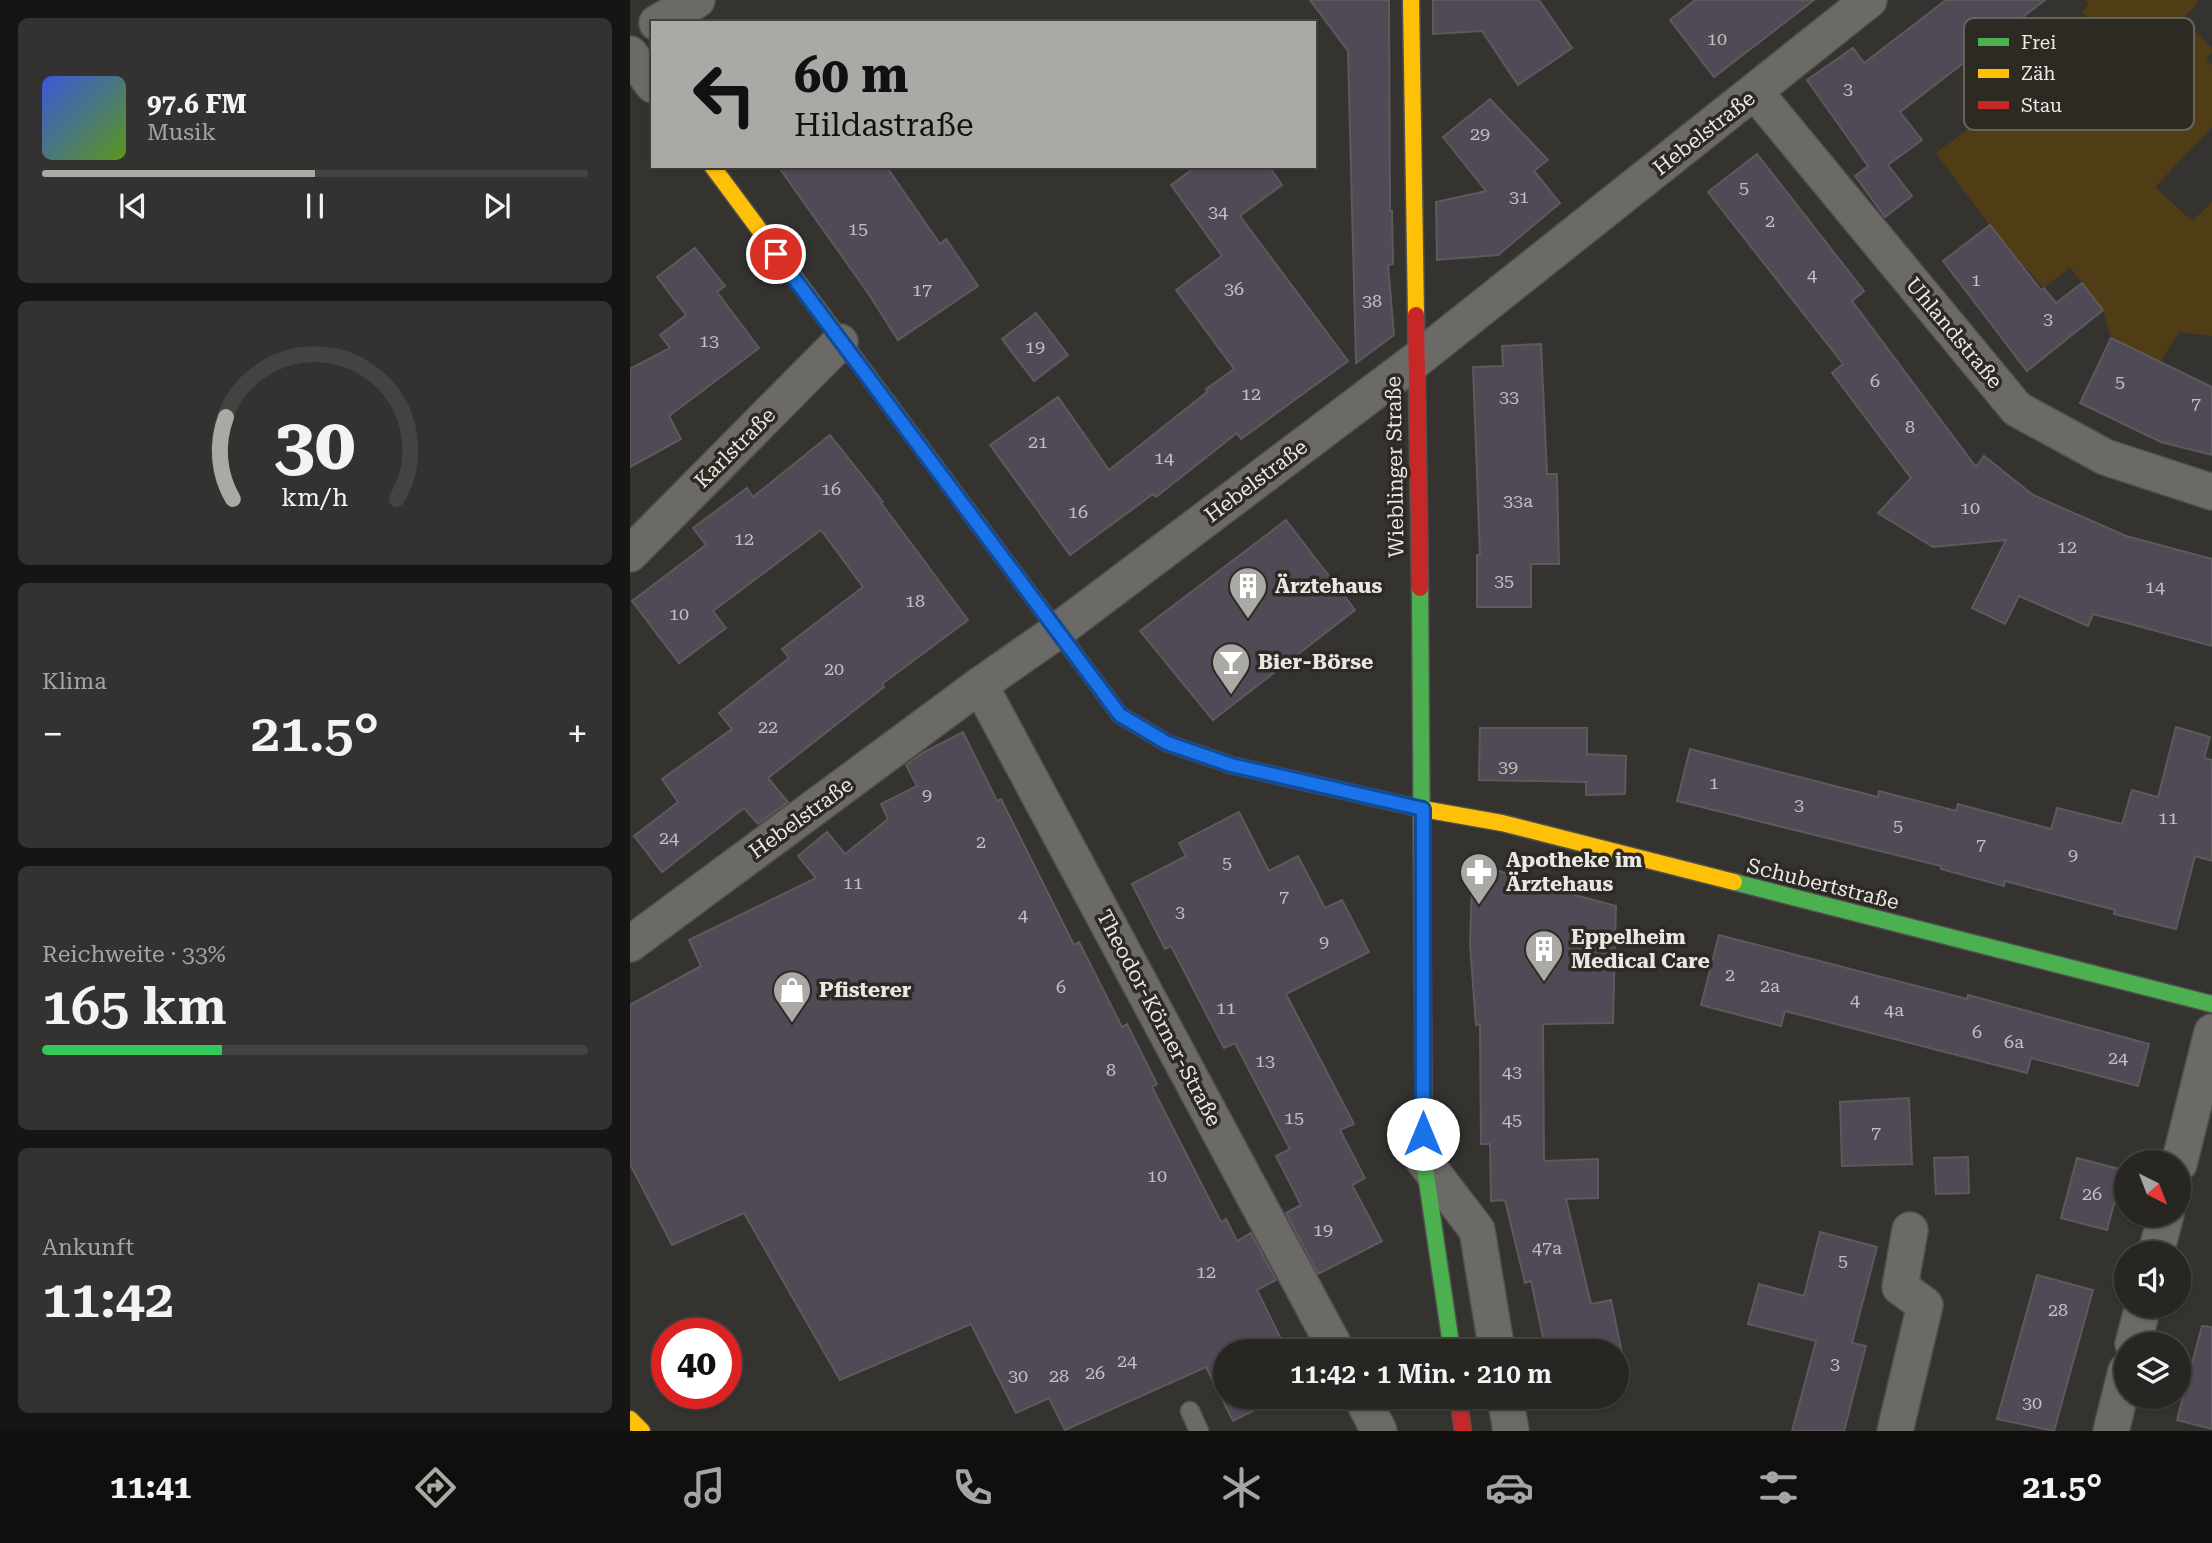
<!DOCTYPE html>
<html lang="de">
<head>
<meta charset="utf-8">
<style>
	:root { --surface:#282623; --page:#343230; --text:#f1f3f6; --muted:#a5a5a6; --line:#444341; --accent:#aba9a5 }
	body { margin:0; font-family:"Roboto Serif",serif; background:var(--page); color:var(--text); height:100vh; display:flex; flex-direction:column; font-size:26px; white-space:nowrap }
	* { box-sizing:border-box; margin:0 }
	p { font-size:23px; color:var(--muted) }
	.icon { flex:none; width:38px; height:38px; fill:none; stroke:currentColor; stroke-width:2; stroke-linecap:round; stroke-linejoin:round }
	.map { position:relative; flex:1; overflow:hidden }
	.sheet { display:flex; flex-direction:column; gap:18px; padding:18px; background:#161513; width:630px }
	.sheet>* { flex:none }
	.banner { position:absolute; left:21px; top:21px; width:665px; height:147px; border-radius:0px; box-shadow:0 2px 5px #0004,0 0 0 2px var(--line); background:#aba9a5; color:#111; overflow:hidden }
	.needle { width:46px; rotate:138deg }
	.fabs { position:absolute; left:1484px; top:1150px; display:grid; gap:14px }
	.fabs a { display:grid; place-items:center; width:77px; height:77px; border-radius:50%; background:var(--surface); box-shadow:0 2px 5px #0004,0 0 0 2px var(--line); font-size:35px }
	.speed { position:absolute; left:21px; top:1318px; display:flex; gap:14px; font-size:35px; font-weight:700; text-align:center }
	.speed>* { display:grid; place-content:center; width:91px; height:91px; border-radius:50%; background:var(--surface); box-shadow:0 2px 5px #0004,0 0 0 2px var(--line); line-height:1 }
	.speed .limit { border:10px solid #d22; background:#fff; color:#111 }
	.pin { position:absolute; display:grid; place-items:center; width:60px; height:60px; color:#fff; margin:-30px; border:4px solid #fff; border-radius:50%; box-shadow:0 2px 7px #0007 }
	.me { position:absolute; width:77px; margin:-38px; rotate:0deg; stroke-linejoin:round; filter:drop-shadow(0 0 5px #0008) }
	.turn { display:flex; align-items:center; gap:24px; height:147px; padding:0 28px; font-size:32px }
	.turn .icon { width:91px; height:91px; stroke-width:2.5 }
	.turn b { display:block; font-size:49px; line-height:60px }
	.big { font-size:52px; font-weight:600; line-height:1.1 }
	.sheet .card { flex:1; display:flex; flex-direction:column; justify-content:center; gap:10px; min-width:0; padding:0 24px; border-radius:10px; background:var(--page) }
	.sheet .dial { align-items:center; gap:0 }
	.dial svg { height:182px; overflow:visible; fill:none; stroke:var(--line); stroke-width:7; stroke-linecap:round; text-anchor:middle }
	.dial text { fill:var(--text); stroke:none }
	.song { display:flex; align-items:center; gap:21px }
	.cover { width:84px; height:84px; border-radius:10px; background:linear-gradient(135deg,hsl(230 70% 55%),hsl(90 70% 35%)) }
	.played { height:7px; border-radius:4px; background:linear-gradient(90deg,var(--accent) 50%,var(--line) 50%) }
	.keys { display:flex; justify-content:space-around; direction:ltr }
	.heat { display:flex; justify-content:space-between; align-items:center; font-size:38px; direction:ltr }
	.charge { height:10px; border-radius:5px; background:linear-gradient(90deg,#34c759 33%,var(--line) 0) }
	.trip { position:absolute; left:583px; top:1339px; width:416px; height:70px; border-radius:35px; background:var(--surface); box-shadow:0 2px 5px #0004,0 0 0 2px var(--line); font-weight:600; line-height:70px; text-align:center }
	.menu { display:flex; height:112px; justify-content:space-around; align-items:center; background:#100f0e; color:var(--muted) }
	.menu .icon { width:49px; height:49px }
	.menu .current { color:var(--accent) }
	.menu b { font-size:32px; color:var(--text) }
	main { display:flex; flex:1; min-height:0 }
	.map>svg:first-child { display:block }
	.green { fill:#503d15 }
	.building { fill:#504956; stroke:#5c5a5a; stroke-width:2 }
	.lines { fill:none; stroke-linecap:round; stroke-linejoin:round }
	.lane-casing { stroke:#52504d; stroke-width:21 }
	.street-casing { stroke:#52504d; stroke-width:38 }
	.fast-casing { stroke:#52504d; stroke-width:19 }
	.slow-casing { stroke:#52504d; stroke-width:19 }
	.jam-casing { stroke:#52504d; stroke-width:19 }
	.lane { stroke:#6c6a67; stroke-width:18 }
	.street { stroke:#6c6a67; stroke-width:35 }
	.fast { stroke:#4caf50; stroke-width:16 }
	.slow { stroke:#ffc107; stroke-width:16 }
	.jam { stroke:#c62828; stroke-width:16 }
	.route-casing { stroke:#114b97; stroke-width:18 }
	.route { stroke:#1a73e8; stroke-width:12 }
	.labels { text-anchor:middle; stroke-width:7; stroke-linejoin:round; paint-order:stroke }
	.number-label { font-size:18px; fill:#c4c0c0 }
	.street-label { font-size:21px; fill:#eae8e4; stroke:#2d2a23 }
	.poi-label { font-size:21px; font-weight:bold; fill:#eae8e4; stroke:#2d2a23; text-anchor:start }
	.key { fill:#2d2a23; stroke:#66635d; stroke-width:2 }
	.key-label { font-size:19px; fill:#eae8e4 }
</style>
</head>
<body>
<main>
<section class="sheet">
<div class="card">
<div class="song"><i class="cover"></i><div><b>97.6 FM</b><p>Musik</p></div></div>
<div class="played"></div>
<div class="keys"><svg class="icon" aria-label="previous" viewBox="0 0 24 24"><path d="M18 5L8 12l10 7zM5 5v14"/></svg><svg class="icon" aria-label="pause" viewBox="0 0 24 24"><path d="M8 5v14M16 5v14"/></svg><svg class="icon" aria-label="next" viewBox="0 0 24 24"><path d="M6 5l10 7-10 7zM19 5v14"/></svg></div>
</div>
<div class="card dial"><svg viewBox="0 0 100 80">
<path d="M14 69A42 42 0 1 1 86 69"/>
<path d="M14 69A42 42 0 0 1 11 33" stroke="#aba9a5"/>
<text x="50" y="56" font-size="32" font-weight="700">30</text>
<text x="50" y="72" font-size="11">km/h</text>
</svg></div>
<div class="card"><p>Klima</p>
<div class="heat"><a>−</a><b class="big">21.5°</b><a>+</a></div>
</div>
<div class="card"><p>Reichweite · 33%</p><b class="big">165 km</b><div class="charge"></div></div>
<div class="card"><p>Ankunft</p><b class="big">11:42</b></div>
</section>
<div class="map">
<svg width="1582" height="1431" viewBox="0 0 1582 1431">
	<rect width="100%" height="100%" fill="#35332f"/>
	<path class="green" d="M 1455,0 L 1567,0 L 1569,2 L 1553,18 L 1582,48 L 1582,52 L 1576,59 L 1582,65 L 1582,127 L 1525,187 L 1562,221 L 1582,202 L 1582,336 L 1549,332 L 1530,362 L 1481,338 L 1473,310 L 1440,267 L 1414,288 C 1374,246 1340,200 1306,153 L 1350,120 L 1337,102 L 1399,55 L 1413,72 L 1466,30 L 1452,13 L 1458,5 Z"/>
	<path class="building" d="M 680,0 L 759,0 L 760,211 L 762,211 L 763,264 L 758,265 L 764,335 L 726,363 L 718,51 Z
		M 803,0 L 909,0 L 942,48 L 888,85 L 852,31 L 803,34 Z
		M 1065,0 L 1184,0 L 1084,77 L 1040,20 Z
		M 1316,0 L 1415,0 L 1270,112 L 1292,140 L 1258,165 L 1282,196 L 1255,217 L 1225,176 L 1238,166 L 1177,80 L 1223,48 L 1234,63 Z
		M 860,99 L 918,160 L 904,171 L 930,203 L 868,255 L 807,260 L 806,202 L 856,191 L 813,137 Z
		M 1127,154 L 1234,291 L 1222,301 L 1346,467 L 1354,456 L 1403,495 L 1496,536 L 1582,559 L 1582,646 L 1463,614 L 1458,626 L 1389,596 L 1375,624 L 1342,608 L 1376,540 L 1303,547 L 1248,513 L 1281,478 L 1202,373 L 1213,364 L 1078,192 Z
		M 148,166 L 256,166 L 310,244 L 316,239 L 348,286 L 268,340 L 238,293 Z
		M 567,166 L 639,166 L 652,185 L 610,216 L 718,361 L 611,439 L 607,433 L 526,497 L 523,494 L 440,555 L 360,445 L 428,397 L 479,470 L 577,392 L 576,389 L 604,369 L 546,290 L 592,256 L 541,185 Z
		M 1360,225 L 1411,290 L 1414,288 L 1426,303 L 1452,283 L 1473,310 L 1397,371 L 1313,261 Z
		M 65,248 L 95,286 L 87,292 L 129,348 L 39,416 L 51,439 L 0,467 L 0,369 L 40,348 L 30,335 L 56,315 L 27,277 Z
		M 406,313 L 438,355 L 404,381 L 372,339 Z
		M 1481,338 L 1582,387 L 1582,455 L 1531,442 L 1450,403 Z
		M 911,344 L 917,474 L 927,474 L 929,564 L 901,564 L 901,607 L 847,607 L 847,555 L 850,555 L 843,367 L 873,366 L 872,346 Z
		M 200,435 L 253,502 L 251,503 L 338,620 L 252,684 L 254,687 L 138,778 L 158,802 L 128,824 L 114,808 L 32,872 L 4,836 L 48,802 L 32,779 L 102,729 L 89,713 L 159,658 L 152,649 L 233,587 L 191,530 L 83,611 L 96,628 L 49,663 L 2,601 L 76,545 L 63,528 L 117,488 L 123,497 Z
		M 656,520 L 725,610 L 583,720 L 510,631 Z
		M 1546,727 L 1580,737 L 1574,758 L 1582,760 L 1582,861 L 1565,856 L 1546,929 L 1484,914 L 1485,910 L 1375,881 L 1374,886 L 1311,869 L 1311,866 L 1047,801 L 1060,749 L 1248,797 L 1249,791 L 1326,811 L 1328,804 L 1421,829 L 1427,808 L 1492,824 L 1502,790 L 1528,797 Z
		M 850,728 L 957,728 L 957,754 L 996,756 L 995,794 L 956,795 L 956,782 L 849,780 Z
		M 333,732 L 367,801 L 371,799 L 444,945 L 449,942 L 492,1027 L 497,1024 L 527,1084 L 522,1087 L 591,1222 L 596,1219 L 607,1241 L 621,1233 L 646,1280 L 627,1290 L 657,1351 L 595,1351 L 595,1396 L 653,1396 L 603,1421 L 576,1367 L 435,1430 L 419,1398 L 386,1413 L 341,1324 L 210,1380 L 114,1213 L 42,1245 L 0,1164 L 0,1005 L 71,966 L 59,940 L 186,878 L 168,856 L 197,832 L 215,854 L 258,819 L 251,804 L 287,786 L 276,765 L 294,752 Z
		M 609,812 L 639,871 L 668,856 L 695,908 L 712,900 L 739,952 L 656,994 L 724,1124 L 710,1130 L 735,1178 L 722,1185 L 752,1241 L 688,1274 L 656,1213 L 671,1205 L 646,1156 L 660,1149 L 605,1043 L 594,1048 L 541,946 L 535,949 L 502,884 L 556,856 L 549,843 Z
		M 863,869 L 926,890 L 986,906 L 983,1023 L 913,1024 L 914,1161 L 968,1159 L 968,1198 L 936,1199 L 961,1304 L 981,1300 L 998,1382 L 987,1384 L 987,1351 L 916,1351 L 901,1281 L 895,1283 L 875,1200 L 861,1201 L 860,1144 L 851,1144 L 850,1024 L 846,1025 L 840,944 L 842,886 Z
		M 1089,935 L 1337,999 L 1338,995 L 1519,1044 L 1508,1086 L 1401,1058 L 1397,1073 L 1155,1011 L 1151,1026 L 1071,1005 Z
		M 1279,1098 L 1282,1164 L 1212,1166 L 1210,1102 Z
		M 1338,1157 L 1339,1193 L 1306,1194 L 1304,1158 Z
		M 1447,1158 L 1493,1170 L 1477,1230 L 1431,1218 Z
		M 1190,1232 L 1247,1247 L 1222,1343 L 1236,1346 L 1214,1431 L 1162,1431 L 1186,1341 L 1118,1324 L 1129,1284 L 1174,1296 Z
		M 1407,1275 L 1463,1290 L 1424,1431 L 1367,1419 Z
		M 1572,1326 L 1582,1327 L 1582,1429 L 1547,1420 Z"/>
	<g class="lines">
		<defs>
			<path id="lane" d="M 560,1411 L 569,1431"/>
			<path id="street" d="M 27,23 L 67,0
				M 0,54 L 23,85
				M 1125,92 L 1387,409 L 1475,457 L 1582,492
				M 0,554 L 210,342
				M 350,685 L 707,1351
				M 0,944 L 350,685 L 426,632 L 785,361 L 1239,0
				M 794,1161 L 847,1230 L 867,1351
				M 1549,1164 L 1582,1032
				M 1526,1253 L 1536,1214
				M 1503,1344 L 1513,1306
				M 731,1396 L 749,1431
				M 875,1396 L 881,1431
				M 1265,1431 L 1295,1305 L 1270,1287 L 1280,1230
				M 1481,1431 L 1496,1371"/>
			<path id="fast" d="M 790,588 L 794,1161 L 822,1351
				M 1104,882 L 1582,1004"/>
			<path id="slow" d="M 781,0 L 786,315
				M 82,166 L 345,520
				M 679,783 L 793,809 L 872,823 L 1104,882
				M 0,1419 L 12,1431"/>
			<path id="jam" d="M 786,315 L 790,588
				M 345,520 L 490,715 L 537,743 L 601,765 L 679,783
				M 828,1396 L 833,1431"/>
		</defs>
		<use href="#lane" class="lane-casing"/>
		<use href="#street" class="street-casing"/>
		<use href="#fast" class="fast-casing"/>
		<use href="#slow" class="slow-casing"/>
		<use href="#jam" class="jam-casing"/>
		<use href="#lane" class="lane"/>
		<use href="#street" class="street"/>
		<use href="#fast" class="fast"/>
		<use href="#slow" class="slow"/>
		<use href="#jam" class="jam"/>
	</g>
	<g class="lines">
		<defs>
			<path id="route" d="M 146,254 L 490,715 L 537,743 L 601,765 L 793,809 L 793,1134"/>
		</defs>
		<use href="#route" class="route-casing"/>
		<use href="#route" class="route"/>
	</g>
	<defs>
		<symbol id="building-pin" viewBox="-11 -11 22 30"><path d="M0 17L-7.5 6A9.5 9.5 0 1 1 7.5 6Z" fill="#aba9a5" stroke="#2d2a23"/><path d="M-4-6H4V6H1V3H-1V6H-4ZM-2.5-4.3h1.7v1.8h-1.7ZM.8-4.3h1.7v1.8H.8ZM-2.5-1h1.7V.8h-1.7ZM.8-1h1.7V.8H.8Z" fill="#fff"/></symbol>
		<symbol id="bar-pin" viewBox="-11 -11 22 30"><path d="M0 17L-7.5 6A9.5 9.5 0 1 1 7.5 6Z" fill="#aba9a5" stroke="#2d2a23"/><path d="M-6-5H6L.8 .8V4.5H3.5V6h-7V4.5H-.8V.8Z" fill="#fff"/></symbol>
		<symbol id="pharmacy-pin" viewBox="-11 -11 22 30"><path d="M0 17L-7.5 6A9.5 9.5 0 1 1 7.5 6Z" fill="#aba9a5" stroke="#2d2a23"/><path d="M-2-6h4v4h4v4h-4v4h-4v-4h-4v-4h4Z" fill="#fff"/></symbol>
		<symbol id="shop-pin" viewBox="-11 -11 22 30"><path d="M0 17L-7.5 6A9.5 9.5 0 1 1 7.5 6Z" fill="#aba9a5" stroke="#2d2a23"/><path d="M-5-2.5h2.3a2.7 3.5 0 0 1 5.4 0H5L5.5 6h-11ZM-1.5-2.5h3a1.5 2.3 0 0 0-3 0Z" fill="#fff"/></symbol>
	</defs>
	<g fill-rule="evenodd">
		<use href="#building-pin" x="596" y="564" width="44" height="60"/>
		<use href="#bar-pin" x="579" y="640" width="44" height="60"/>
		<use href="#pharmacy-pin" x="827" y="850" width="44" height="60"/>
		<use href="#building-pin" x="892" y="927" width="44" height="60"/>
		<use href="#shop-pin" x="140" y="968" width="44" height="60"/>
	</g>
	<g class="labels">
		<g class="number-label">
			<text x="1087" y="45">10</text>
			<text x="1218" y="95">3</text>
			<text x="850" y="140">29</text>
			<text x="1114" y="194">5</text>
			<text x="889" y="203">31</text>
			<text x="588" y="218">34</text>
			<text x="1140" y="227">2</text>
			<text x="228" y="235">15</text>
			<text x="1182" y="281">4</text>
			<text x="1346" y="286">1</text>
			<text x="604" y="295">36</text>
			<text x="292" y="296">17</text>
			<text x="742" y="307">38</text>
			<text x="1418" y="325">3</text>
			<text x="79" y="347">13</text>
			<text x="405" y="353">19</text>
			<text x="1245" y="387">6</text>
			<text x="1490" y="388">5</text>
			<text x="621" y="400">12</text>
			<text x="879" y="403">33</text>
			<text x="1566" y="410">7</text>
			<text x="1280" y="433">8</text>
			<text x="408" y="448">21</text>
			<text x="534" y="464">14</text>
			<text x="201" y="495">16</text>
			<text x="888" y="507">33a</text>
			<text x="1340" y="514">10</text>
			<text x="448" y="518">16</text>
			<text x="114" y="545">12</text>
			<text x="1437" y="553">12</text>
			<text x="874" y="587">35</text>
			<text x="1525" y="593">14</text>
			<text x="285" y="607">18</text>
			<text x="49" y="620">10</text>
			<text x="204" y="675">20</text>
			<text x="138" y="733">22</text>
			<text x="878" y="773">39</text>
			<text x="1084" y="789">1</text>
			<text x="297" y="801">9</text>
			<text x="1169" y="811">3</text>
			<text x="1538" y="824">11</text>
			<text x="1268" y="832">5</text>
			<text x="39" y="844">24</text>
			<text x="351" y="848">2</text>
			<text x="1351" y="851">7</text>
			<text x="1443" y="861">9</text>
			<text x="597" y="869">5</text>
			<text x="223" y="889">11</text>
			<text x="654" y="903">7</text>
			<text x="550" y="918">3</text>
			<text x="393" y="921">4</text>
			<text x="694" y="948">9</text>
			<text x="1100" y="981">2</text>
			<text x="1140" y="992">2a</text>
			<text x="431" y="993">6</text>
			<text x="1225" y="1006">4</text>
			<text x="596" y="1014">11</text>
			<text x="1264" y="1016">4a</text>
			<text x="1347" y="1038">6</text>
			<text x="1384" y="1048">6a</text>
			<text x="1488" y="1064">24</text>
			<text x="635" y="1067">13</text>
			<text x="481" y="1076">8</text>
			<text x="882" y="1078">43</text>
			<text x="664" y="1124">15</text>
			<text x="882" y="1126">45</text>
			<text x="1246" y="1139">7</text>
			<text x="527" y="1182">10</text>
			<text x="1462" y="1200">26</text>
			<text x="693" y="1236">19</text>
			<text x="917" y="1254">47a</text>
			<text x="1213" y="1267">5</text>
			<text x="576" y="1278">12</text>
			<text x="1428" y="1316">28</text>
			<text x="497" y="1367">24</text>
			<text x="1205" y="1370">3</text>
			<text x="465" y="1379">26</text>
			<text x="388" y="1382">30</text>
			<text x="429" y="1382">28</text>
			<text x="1402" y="1409">30</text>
		</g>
		<g class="street-label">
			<text transform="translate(1074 133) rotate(-38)" y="7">Hebelstraße</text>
			<text transform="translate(1324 333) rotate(50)" y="7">Uhlandstraße</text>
			<text transform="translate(105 448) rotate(-45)" y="7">Karlstraße</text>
			<text transform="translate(765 467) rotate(-91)" y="7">Wieblinger Straße</text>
			<text transform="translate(626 481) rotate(-37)" y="7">Hebelstraße</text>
			<text transform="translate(171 818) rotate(-36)" y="7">Hebelstraße</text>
			<text transform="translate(1193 884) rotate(14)" y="7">Schubertstraße</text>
			<text transform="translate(529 1018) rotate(62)" y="7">Theodor-Körner-Straße</text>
		</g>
		<g class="poi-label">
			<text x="645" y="593">Ärztehaus</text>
			<text x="628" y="669">Bier-Börse</text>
			<text x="876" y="867">Apotheke im<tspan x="876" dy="24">Ärztehaus</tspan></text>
			<text x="941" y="944">Eppelheim<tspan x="941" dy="24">Medical Care</tspan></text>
			<text x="189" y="997">Pfisterer</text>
		</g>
	</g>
	<rect x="1334" y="18" width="230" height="112" rx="10" class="key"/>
	<rect x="1348" y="38" width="31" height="8" fill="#4caf50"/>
	<rect x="1348" y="69" width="31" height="9" fill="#ffc107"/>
	<rect x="1348" y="101" width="31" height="8" fill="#c62828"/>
	<g class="key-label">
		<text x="1391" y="49">Frei</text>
		<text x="1391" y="80">Zäh</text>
		<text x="1391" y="112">Stau</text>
	</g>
</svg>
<div class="fabs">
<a><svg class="needle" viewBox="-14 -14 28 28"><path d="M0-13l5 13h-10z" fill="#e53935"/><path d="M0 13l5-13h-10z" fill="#a5a5a6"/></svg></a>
<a><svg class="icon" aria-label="sound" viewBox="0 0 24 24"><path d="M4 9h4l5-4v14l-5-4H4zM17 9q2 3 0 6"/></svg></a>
<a><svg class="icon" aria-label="layers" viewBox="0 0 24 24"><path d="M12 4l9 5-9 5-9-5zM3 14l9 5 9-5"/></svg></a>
</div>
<div class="speed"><div class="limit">40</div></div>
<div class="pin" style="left:146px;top:254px;background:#d93025"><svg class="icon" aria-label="arrive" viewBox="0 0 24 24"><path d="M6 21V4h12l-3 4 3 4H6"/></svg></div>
<svg class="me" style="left:793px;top:1134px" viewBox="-20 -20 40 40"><circle r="19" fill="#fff"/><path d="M0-13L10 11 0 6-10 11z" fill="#1a73e8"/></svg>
<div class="trip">11:42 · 1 Min. · 210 m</div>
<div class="banner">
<div class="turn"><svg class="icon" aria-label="left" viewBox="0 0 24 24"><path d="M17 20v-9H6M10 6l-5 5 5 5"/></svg><div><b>60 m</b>Hildastraße</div></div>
</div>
</div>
</main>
<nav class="menu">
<b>11:41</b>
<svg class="icon current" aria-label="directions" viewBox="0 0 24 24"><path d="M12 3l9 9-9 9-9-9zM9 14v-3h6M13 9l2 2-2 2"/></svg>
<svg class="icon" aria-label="music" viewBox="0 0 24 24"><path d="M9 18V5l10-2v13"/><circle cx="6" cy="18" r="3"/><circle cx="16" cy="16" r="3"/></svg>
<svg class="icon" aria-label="phone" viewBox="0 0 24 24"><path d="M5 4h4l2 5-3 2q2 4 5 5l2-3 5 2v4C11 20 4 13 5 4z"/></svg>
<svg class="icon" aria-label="climate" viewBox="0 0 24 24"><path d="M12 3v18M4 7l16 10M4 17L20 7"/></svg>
<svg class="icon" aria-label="car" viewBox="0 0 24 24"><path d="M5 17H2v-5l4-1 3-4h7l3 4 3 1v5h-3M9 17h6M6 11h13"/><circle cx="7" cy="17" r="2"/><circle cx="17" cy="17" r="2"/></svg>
<svg class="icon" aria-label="filters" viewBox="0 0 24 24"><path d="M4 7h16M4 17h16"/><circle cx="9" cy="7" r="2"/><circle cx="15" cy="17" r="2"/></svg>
<b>21.5°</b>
</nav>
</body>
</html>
